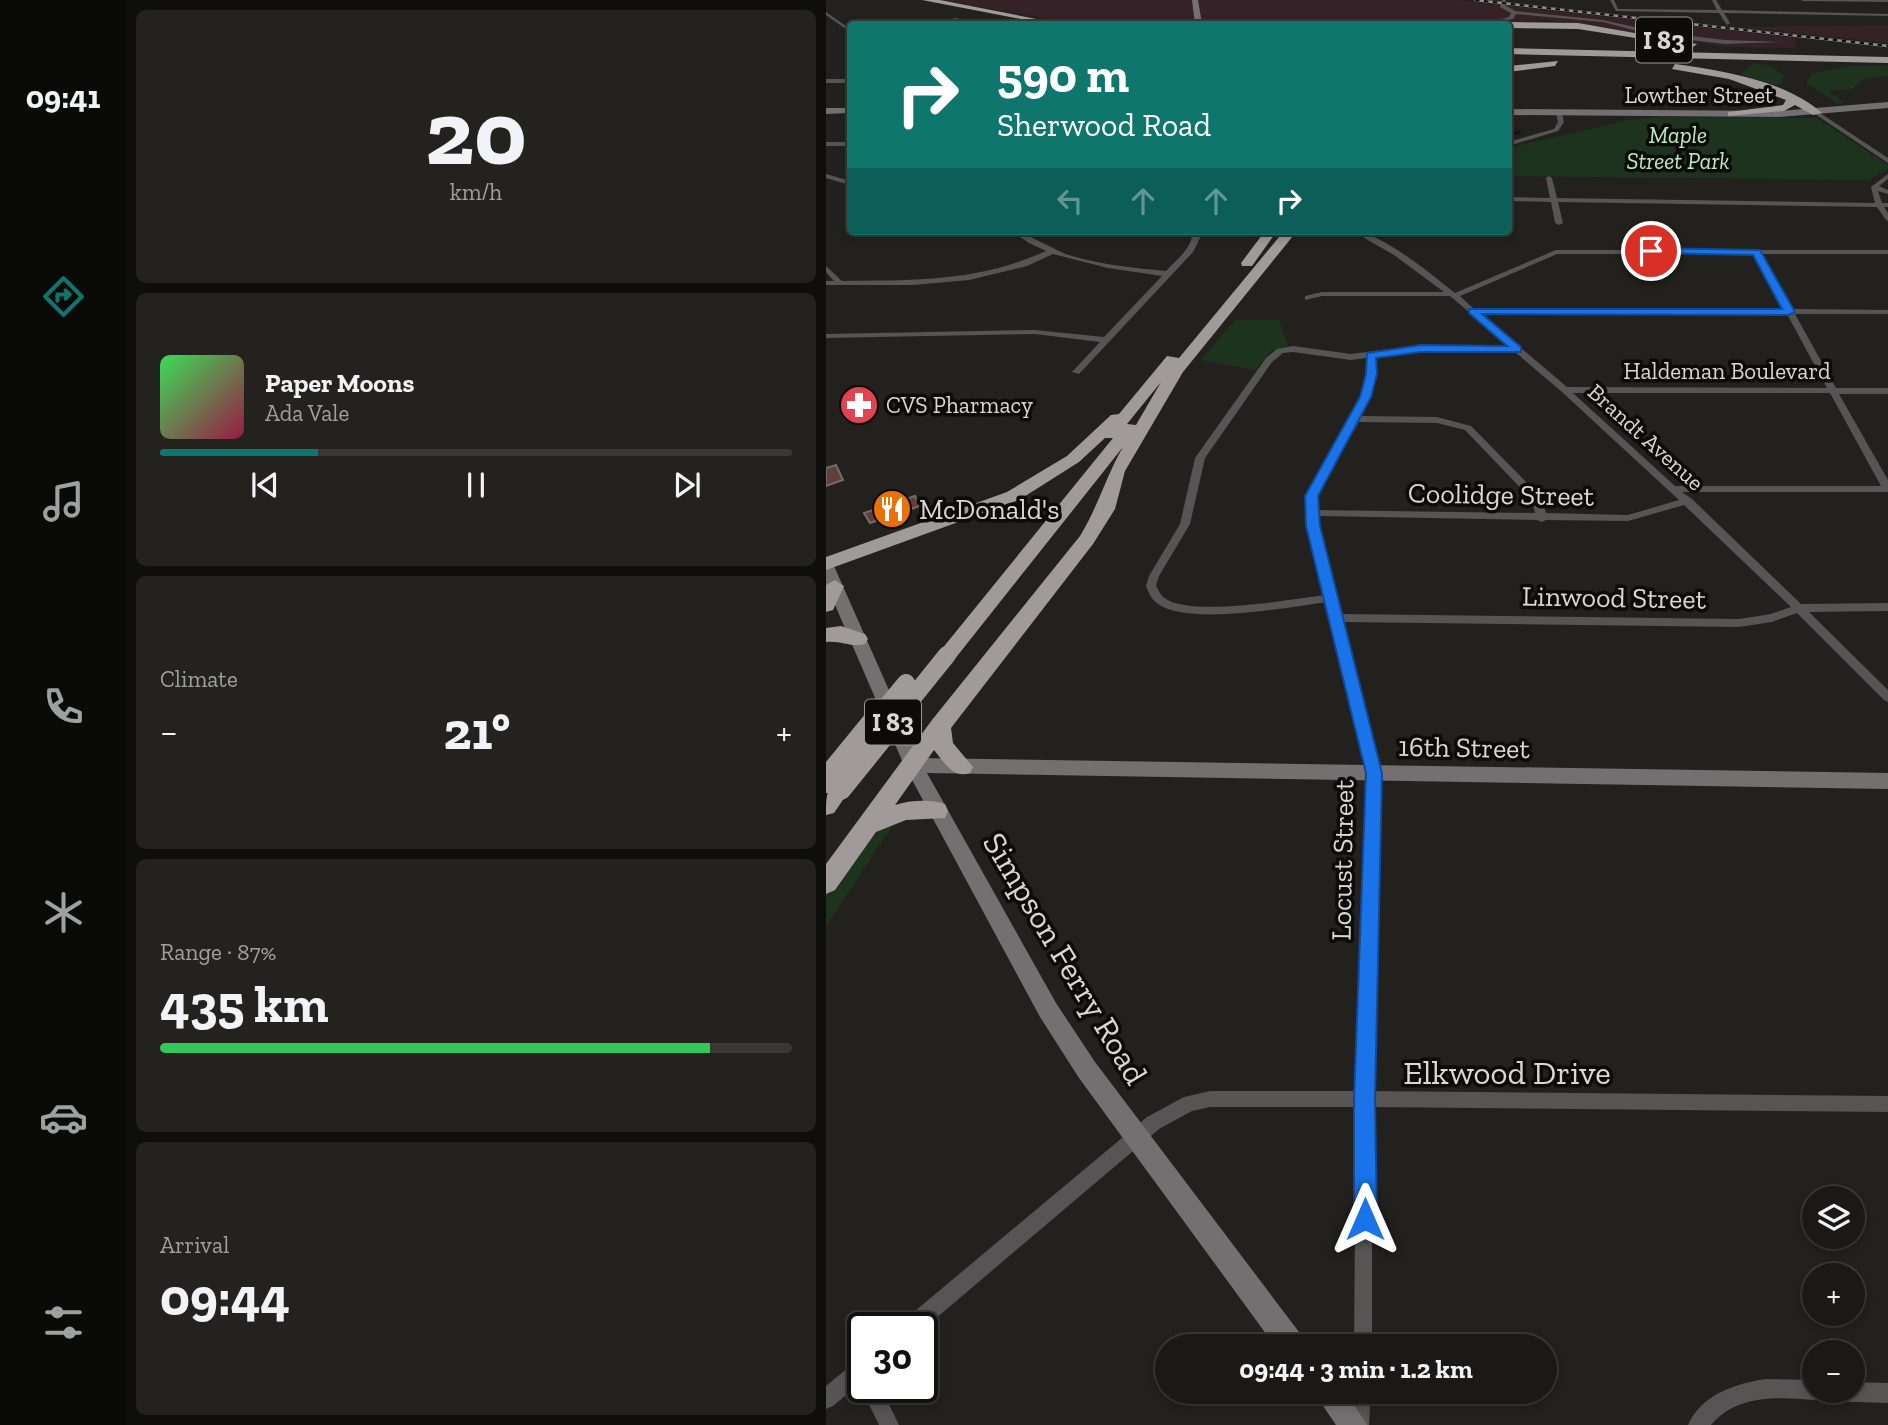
<!DOCTYPE html>
<html lang="en">
<head>
<meta charset="utf-8">
<style>
	:root { --surface:#1a1916; --page:#23221f; --text:#f1f3f6; --muted:#9fa0a1; --line:#383835; --accent:#0f766e }
	body { margin:0; font-family:"Zilla Slab",serif; background:var(--page); color:var(--text); height:100vh; display:flex; flex-direction:column; font-size:26px; white-space:nowrap }
	* { box-sizing:border-box; margin:0 }
	p { font-size:23px; color:var(--muted) }
	.icon { flex:none; width:38px; height:38px; fill:none; stroke:currentColor; stroke-width:2; stroke-linecap:round; stroke-linejoin:round }
	.map { position:relative; flex:1; overflow:hidden }
	.sheet { display:flex; flex-direction:column; gap:10px; padding:10px; background:#0e0e0c; width:700px }
	.sheet>* { flex:none }
	.hud { position:absolute; left:21px; top:21px; width:665px; height:214px; border-radius:7px; box-shadow:0 4px 10px #0003,0 0 0 2px var(--line); background:#0f766e; color:#fff; overflow:hidden }
	.buttons { position:absolute; left:976px; top:1186px; display:grid; gap:14px }
	.buttons a { display:grid; place-items:center; width:63px; height:63px; border-radius:50%; background:var(--surface); box-shadow:0 4px 10px #0003,0 0 0 2px var(--line); font-size:35px }
	.speed { position:absolute; left:21px; top:1312px; display:flex; gap:14px; font-size:35px; font-weight:700; text-align:center }
	.speed>* { display:grid; place-content:center; width:91px; height:91px; border-radius:50%; background:var(--surface); box-shadow:0 4px 10px #0003,0 0 0 2px var(--line); line-height:1 }
	.speed .limit { border:4px solid #111; border-radius:10px; background:#fff; color:#111 }
	.pin { position:absolute; display:grid; place-items:center; width:60px; height:60px; color:#fff; margin:-30px; border:4px solid #fff; border-radius:50%; box-shadow:0 2px 7px #0007 }
	.me { position:absolute; width:77px; margin:-38px; rotate:0deg; stroke-linejoin:round; filter:drop-shadow(0 0 5px #0008) }
	.turn { display:flex; align-items:center; gap:24px; height:147px; padding:0 35px; font-size:32px }
	.turn .icon { width:91px; height:91px; stroke-width:2.5 }
	.turn b { display:block; font-size:49px; line-height:60px }
	.lanes { display:flex; align-items:center; height:66px; padding:0 35px; background:#0003; justify-content:center; gap:35px; direction:ltr }
	.lanes .off { opacity:.35 }
	.big { font-size:52px; font-weight:800; line-height:1.1 }
	.sheet .tile { flex:1; display:flex; flex-direction:column; justify-content:center; gap:10px; min-width:0; padding:0 24px; border-radius:10px; background:var(--page) }
	.sheet .dial { align-items:center; gap:0 }
	.dial b { font-size:91px; line-height:1 }
	.song { display:flex; align-items:center; gap:21px }
	.cover { width:84px; height:84px; border-radius:10px; background:linear-gradient(135deg,hsl(130 70% 55%),hsl(340 70% 35%)) }
	.played { height:7px; border-radius:4px; background:linear-gradient(90deg,var(--accent) 25%,var(--line) 25%) }
	.keys { display:flex; justify-content:space-around; direction:ltr }
	.heat { display:flex; justify-content:space-between; align-items:center; font-size:38px; direction:ltr }
	.charge { height:10px; border-radius:5px; background:linear-gradient(90deg,#34c759 87%,var(--line) 0) }
	.trip { position:absolute; left:329px; top:1334px; width:402px; height:70px; border-radius:35px; background:var(--surface); box-shadow:0 4px 10px #0003,0 0 0 2px var(--line); font-weight:800; line-height:70px; text-align:center }
	main { display:flex; flex:1; min-height:0 }
	.tab-bar { display:flex; flex-direction:column; width:126px; justify-content:space-around; align-items:center; background:#0a0a09; color:var(--muted) }
	.tab-bar .icon { width:49px; height:49px }
	.tab-bar .on { color:var(--accent) }
	.tab-bar b { font-size:32px; color:var(--text) }
	.map>svg:first-child { display:block }
	.industrial { fill:#352228 }
	.green { fill:#1d331d }
	.lines { fill:none; stroke-linecap:round; stroke-linejoin:round }
	.stream { stroke:#07112a; stroke-width:2 }
	.building { fill:#643f3a; stroke:#716c6b; stroke-width:2 }
	.street { fill:#565454; fill-rule:evenodd }
	.secondary { fill:#747071; fill-rule:evenodd }
	.highway { fill:#a09a9b; fill-rule:evenodd }
	.rail-casing { stroke:#908f8d; stroke-width:2.5 }
	.rail { stroke:#0c0b09; stroke-width:2; stroke-dasharray:4.5; stroke-linecap:butt }
	.highway-bridge-far1 { stroke:#a09a9b; stroke-width:18 }
	.highway-bridge { stroke:#a09a9b; stroke-width:24 }
	.route { fill:#1a73e8; stroke:#114b97; stroke-width:2 }
	.labels { text-anchor:middle; stroke-width:7; stroke-linejoin:round; paint-order:stroke }
	.far-street-label { font-size:23px; fill:#d9d8d6; stroke:#0c0b09 }
	.far-park-label { font-size:23px; font-style:italic; fill:#bbecbb; stroke:#0c0b09 }
	.far-poi-label { font-size:23px; fill:#d9d8d6; stroke:#0c0b09; text-anchor:start }
	.shield { fill:#0c0b09; stroke:#9c9a98; stroke-width:2 }
	.shield-label { font-size:26px; font-weight:bold; fill:#d9d8d6 }
	.street-label { font-size:28px; fill:#d9d8d6; stroke:#0c0b09 }
	.poi-label { font-size:28px; fill:#d9d8d6; stroke:#0c0b09; text-anchor:start }
	.near-street-label { font-size:33px; fill:#d9d8d6; stroke:#0c0b09 }
</style>
</head>
<body>
<main>
<nav class="tab-bar">
<b>09:41</b>
<svg class="icon on" aria-label="directions" viewBox="0 0 24 24"><path d="M12 3l9 9-9 9-9-9zM9 14v-3h6M13 9l2 2-2 2"/></svg>
<svg class="icon" aria-label="music" viewBox="0 0 24 24"><path d="M9 18V5l10-2v13"/><circle cx="6" cy="18" r="3"/><circle cx="16" cy="16" r="3"/></svg>
<svg class="icon" aria-label="phone" viewBox="0 0 24 24"><path d="M5 4h4l2 5-3 2q2 4 5 5l2-3 5 2v4C11 20 4 13 5 4z"/></svg>
<svg class="icon" aria-label="climate" viewBox="0 0 24 24"><path d="M12 3v18M4 7l16 10M4 17L20 7"/></svg>
<svg class="icon" aria-label="car" viewBox="0 0 24 24"><path d="M5 17H2v-5l4-1 3-4h7l3 4 3 1v5h-3M9 17h6M6 11h13"/><circle cx="7" cy="17" r="2"/><circle cx="17" cy="17" r="2"/></svg>
<svg class="icon" aria-label="filters" viewBox="0 0 24 24"><path d="M4 7h16M4 17h16"/><circle cx="9" cy="7" r="2"/><circle cx="15" cy="17" r="2"/></svg>
</nav>
<section class="sheet">
<div class="tile dial"><b>20</b><p>km/h</p></div>
<div class="tile">
<div class="song"><i class="cover"></i><div><b>Paper Moons</b><p>Ada Vale</p></div></div>
<div class="played"></div>
<div class="keys"><svg class="icon" aria-label="previous" viewBox="0 0 24 24"><path d="M18 5L8 12l10 7zM5 5v14"/></svg><svg class="icon" aria-label="pause" viewBox="0 0 24 24"><path d="M8 5v14M16 5v14"/></svg><svg class="icon" aria-label="next" viewBox="0 0 24 24"><path d="M6 5l10 7-10 7zM19 5v14"/></svg></div>
</div>
<div class="tile"><p>Climate</p>
<div class="heat"><a>−</a><b class="big">21°</b><a>+</a></div>
</div>
<div class="tile"><p>Range · 87%</p><b class="big">435 km</b><div class="charge"></div></div>
<div class="tile"><p>Arrival</p><b class="big">09:44</b></div>
</section>
<div class="map">
<svg width="1062" height="1425" viewBox="0 0 1062 1425">
	<rect width="100%" height="100%" fill="#23211e"/>
	<path class="industrial" d="M 117,0 L 631,0 L 969,38 L 970,48 L 901,47 L 721,20 L 655,24 L 250,24 Z
		M 1062,25 L 1062,43 L 914,27 Z"/>
	<path class="green" d="M 928,63 L 942,65 L 958,75 L 956,83 L 948,85 L 914,74 Z
		M 1029,65 L 1062,66 L 1062,76 L 1040,78 L 1026,89 L 1002,91 L 1019,103 L 1013,104 L 980,83 L 986,74 Z
		M 833,117 L 991,118 L 1062,165 L 1062,169 L 1042,180 L 683,176 L 682,148 L 803,120 Z
		M 409,320 L 453,320 L 462,346 L 445,351 L 429,370 L 375,360 Z
		M 72,817 L 0,926 C 0,917 0,902 0,893 C 8,871 52,829 72,817 Z"/>
	<g class="lines">
		<path class="stream" d="M 682,135 L 694,132"/>
	</g>
	<path class="building" d="M 10,465 L 17,480 L 0,486 L 0,468 Z
		M 89,496 L 94,506 L 44,523 L 38,513 Z"/>
	<g class="lines">
		<path class="street" d="M 676,0 L 680,0 L 679,5 L 689,11 L 777,20 L 830,32 L 899,40 L 956,42 L 899,44 L 830,36 L 777,22 L 690,14 L 687,19 L 671,22 L 371,21 L 671,20 L 683,17 L 685,13 L 674,7 Z
			M 784,0 L 788,0 L 792,9 L 891,10 L 886,0 L 890,0 L 896,10 L 1062,14 L 1062,16 L 898,13 L 904,23 L 901,25 L 893,13 L 790,11 Z
			M 975,0 L 1062,0 L 1062,2 L 977,1 Z
			M 0,12 L 24,29 L 24,32 L 0,15 Z
			M 130,18 L 152,24 L 130,21 L 98,24 Z
			M 0,79 L 24,79 L 24,83 L 0,83 Z
			M 733,111 L 736,113 L 738,122 L 732,131 L 682,146 L 682,142 L 728,129 L 732,122 L 730,113 Z
			M 991,111 L 1062,158 L 1062,163 L 989,114 Z
			M 0,142 L 24,142 L 24,146 L 0,146 Z
			M 0,174 L 24,181 L 24,185 L 0,178 Z
			M 1062,174 L 1062,179 L 1053,186 L 1062,190 L 1062,194 L 1052,191 L 1056,203 L 1062,203 L 1062,207 L 1058,207 L 1062,213 L 1062,221 L 1060,220 L 1051,207 L 732,202 L 737,223 L 733,225 L 729,223 L 725,202 L 682,201 L 682,197 L 724,198 L 720,178 L 723,176 L 726,178 L 731,198 L 1049,203 L 1045,187 Z
			M 77,231 L 106,233 L 150,231 L 146,233 L 106,237 Z
			M 185,231 C 199,231 229,251 246,256 C 277,265 309,268 340,271 C 350,260 368,247 366,231 L 374,231 L 375,236 L 367,252 L 253,374 L 246,372 L 274,342 L 209,334 L 0,338 L 0,334 L 209,330 L 278,337 L 336,276 L 282,268 L 227,254 L 201,266 L 143,280 L 87,285 L 0,285 L 0,281 L 8,281 L 0,272 L 0,266 L 16,281 C 90,280 151,282 220,251 L 203,243 Z
			M 526,231 C 554,231 606,275 629,293 L 730,250 L 1062,250 L 1062,254 L 935,254 L 966,309 L 1062,310 L 1062,314 L 969,314 L 1010,388 L 1062,388 L 1062,394 L 1013,394 L 1062,480 L 1062,492 L 856,492 L 866,499 L 975,604 L 1062,603 L 1062,611 L 983,612 L 1062,690 L 1062,702 L 1058,700 L 971,613 L 946,622 L 913,627 L 517,622 L 554,773 L 546,1091 L 1062,1096 L 1062,1112 L 546,1107 L 546,1346 L 528,1346 L 530,1107 L 384,1107 L 366,1111 L 333,1129 L 96,1330 L 96,1328 L 75,1328 L 77,1321 L 321,1117 L 358,1097 L 384,1091 L 530,1091 L 542,773 L 502,602 C 463,607 364,626 332,604 C 326,600 322,592 320,586 L 323,576 L 354,524 L 369,458 L 440,358 L 451,349 L 467,346 L 525,354 L 595,345 L 683,346 L 624,296 L 496,296 L 479,300 L 479,296 L 496,292 L 618,292 L 568,255 ZM 731,254 L 928,254 L 958,309 L 648,309 L 634,296 ZM 654,313 L 961,314 L 1001,388 L 741,387 ZM 595,351 L 689,352 L 736,392 L 853,500 L 802,515 L 720,513 L 715,497 L 645,426 L 611,417 L 536,416 L 547,385 L 548,357 ZM 467,352 L 525,360 L 540,358 C 541,395 524,424 505,454 C 493,472 478,491 480,513 L 500,595 C 465,599 369,617 340,599 C 335,596 333,591 330,586 L 333,576 L 364,524 L 379,458 L 446,362 L 457,353 ZM 747,393 L 1004,393 L 1055,486 L 849,486 ZM 533,422 L 611,423 L 639,430 L 706,500 L 709,513 L 490,510 C 487,484 521,445 533,422 ZM 858,505 L 965,607 L 945,614 L 913,619 L 516,614 L 492,516 L 711,520 L 716,522 L 720,520 L 802,521 Z
			M 37,1359 L 37,1381 L 7,1406 L 0,1409 L 0,1386 L 30,1361 Z
			M 940,1379 L 989,1380 L 989,1391 L 1027,1391 L 1027,1382 L 1062,1383 L 1062,1403 L 1000,1401 L 993,1398 L 989,1400 C 952,1397 911,1394 885,1425 L 862,1425 C 875,1395 910,1383 940,1379 Z
			M 37,1385 L 37,1388 L 55,1388 L 73,1425 L 53,1425 L 35,1388 Z
			M 525,1391 L 545,1391 L 543,1425 L 523,1425 Z"/>
		<path class="secondary" d="M 366,0 L 372,0 L 376,24 L 369,24 Z
			M 1062,102 L 1062,108 L 953,117 L 682,115 L 682,109 L 953,111 Z
			M 0,108 L 24,108 L 24,113 L 0,114 Z
			M 0,561 L 8,566 L 93,758 L 1062,773 L 1062,789 L 101,773 L 230,1003 L 269,1062 L 476,1336 L 479,1346 L 449,1346 L 253,1078 L 214,1017 L 78,765 L 0,584 Z
			M 487,1391 L 519,1391 L 541,1425 L 510,1425 Z"/>
		<path class="highway" d="M 96,0 L 114,0 L 236,24 L 221,24 Z
			M 682,22 L 752,23 L 871,44 L 867,47 L 752,29 L 682,28 L 682,24 L 678,24 Z
			M 682,48 L 1062,57 L 1062,63 L 682,54 Z
			M 732,61 L 729,66 L 682,72 L 682,66 Z
			M 849,64 C 897,71 959,80 996,113 L 987,115 L 969,105 L 958,111 L 902,116 L 902,112 L 957,105 L 960,100 L 903,79 L 846,69 Z
			M 439,231 L 451,231 L 426,266 L 416,266 L 415,263 Z
			M 458,231 L 471,231 L 357,372 L 299,471 L 289,509 L 267,544 L 125,728 L 127,743 L 147,767 L 144,773 C 127,779 118,762 108,750 L 69,805 C 84,800 104,799 119,804 L 122,811 L 119,818 L 80,820 L 50,832 L 9,890 L 0,894 L 0,864 L 106,720 L 254,536 C 272,507 280,476 297,447 L 128,660 L 114,660 L 111,655 L 287,438 L 279,438 L 253,462 L 193,500 L 0,570 L 0,557 L 181,492 L 241,456 L 285,415 L 293,414 L 341,356 L 353,358 ZM 335,382 L 310,425 L 301,424 Z
			M 9,580 L 18,586 L 7,610 L 0,612 L 0,585 Z
			M 15,626 L 39,634 L 42,639 L 39,644 C 27,648 14,640 0,642 L 0,628 Z
			M 14,779 L 22,782 L 25,788 L 8,813 L 0,815 C 0,799 0,785 14,779 Z"/>
		<defs>
			<path id="rail" d="M 649,0 L 1062,46"/>
		</defs>
		<use href="#rail" class="rail-casing"/>
		<use href="#rail" class="rail"/>
		<path class="highway-bridge-far1" d="M 52,717 L 80,683
			M 71,717 L 121,655"/>
		<path class="highway-bridge" d="M 0,781 L 53,716
			M 14,788 L 72,716"/>
	</g>
	<path class="route" d="M 825,248 L 934,250 L 969,312 L 963,315 L 656,314 L 695,347 L 695,352 L 595,352 L 550,358 L 551,374 L 545,397 L 492,496 L 494,526 L 556,773 L 549,1100 L 551,1219 L 547,1227 L 539,1230 L 531,1227 L 528,1219 L 528,1100 L 540,773 L 480,526 L 479,496 L 534,397 L 540,374 L 541,353 L 595,345 L 681,346 L 643,313 L 643,309 L 956,309 L 927,255 L 821,253 Z"/>
	<defs>
		<symbol id="pharmacy-disc" viewBox="-11 -11 22 22"><circle r="9.5" fill="#e0444e" stroke="#0c0b09"/><path d="M-2-6h4v4h4v4h-4v4h-4v-4h-4v-4h4Z" fill="#fff"/></symbol>
		<symbol id="restaurant-disc" viewBox="-11 -11 22 22"><circle r="9.5" fill="#e8710a" stroke="#0c0b09"/><path d="M-5-6h1v4h1v-4h1v4h1v-4h1v5L-1.5 .5V6h-2V.5L-5-1ZM5-6V6H3V1.5H1.5Q1.5-4 5-6Z" fill="#fff"/></symbol>
	</defs>
	<g fill-rule="evenodd">
		<use href="#pharmacy-disc" x="11" y="383" width="44" height="44"/>
		<use href="#restaurant-disc" x="44" y="487" width="44" height="44"/>
	</g>
	<g class="labels">
		<g class="far-street-label">
			<text x="873" y="103">Lowther Street</text>
			<text x="901" y="379">Haldeman Boulevard</text>
			<text transform="translate(820 437) rotate(42)" y="8">Brandt Avenue</text>
		</g>
		<g class="far-park-label">
			<text x="852" y="143">Maple<tspan x="852" dy="26">Street Park</tspan></text>
		</g>
		<g class="far-poi-label">
			<text x="60" y="413">CVS Pharmacy</text>
		</g>
		<g class="shield">
			<rect x="810" y="17.5" width="56" height="45" rx="5"/>
			<rect x="39" y="699.5" width="56" height="45" rx="5"/>
		</g>
		<g class="shield-label">
			<text x="838" y="49">I 83</text>
			<text x="67" y="731">I 83</text>
		</g>
		<g class="street-label">
			<text transform="translate(675 494) rotate(1)" y="10">Coolidge Street</text>
			<text transform="translate(788 597) rotate(1)" y="10">Linwood Street</text>
			<text transform="translate(638 747) rotate(1)" y="10">16th Street</text>
			<text transform="translate(516 860) rotate(-89)" y="10">Locust Street</text>
		</g>
		<g class="poi-label">
			<text x="93" y="519">McDonald's</text>
		</g>
		<g class="near-street-label">
			<text transform="translate(240 958) rotate(59)" y="12">Simpson Ferry Road</text>
			<text x="681" y="1084">Elkwood Drive</text>
		</g>
	</g>
</svg>
<div class="buttons">
<a><svg class="icon" aria-label="layers" viewBox="0 0 24 24"><path d="M12 4l9 5-9 5-9-5zM3 14l9 5 9-5"/></svg></a>
<a>+</a>
<a>−</a>
</div>
<div class="speed"><div class="limit">30</div></div>
<div class="pin" style="left:825px;top:251px;background:#d93025"><svg class="icon" aria-label="arrive" viewBox="0 0 24 24"><path d="M6 21V4h12l-3 4 3 4H6"/></svg></div>
<svg class="me" style="left:539px;top:1219px" viewBox="-20 -20 40 40"><path d="M0-17L14 15 0 8-14 15z" fill="#1a73e8" stroke="#fff" stroke-width="4"/></svg>
<div class="trip">09:44 · 3 min · 1.2 km</div>
<div class="hud">
<div class="turn"><svg class="icon" aria-label="right" viewBox="0 0 24 24"><path d="M7 20v-9h11M14 6l5 5-5 5"/></svg><div><b>590 m</b>Sherwood Road</div></div>
<div class="lanes"><svg class="icon off" aria-label="left" viewBox="0 0 24 24"><path d="M17 20v-9H6M10 6l-5 5 5 5"/></svg><svg class="icon off" aria-label="ahead" viewBox="0 0 24 24"><path d="M12 20V5M6 11l6-6 6 6"/></svg><svg class="icon off" aria-label="ahead" viewBox="0 0 24 24"><path d="M12 20V5M6 11l6-6 6 6"/></svg><svg class="icon" aria-label="right" viewBox="0 0 24 24"><path d="M7 20v-9h11M14 6l5 5-5 5"/></svg></div>
</div>
</div>
</main>
</body>
</html>
